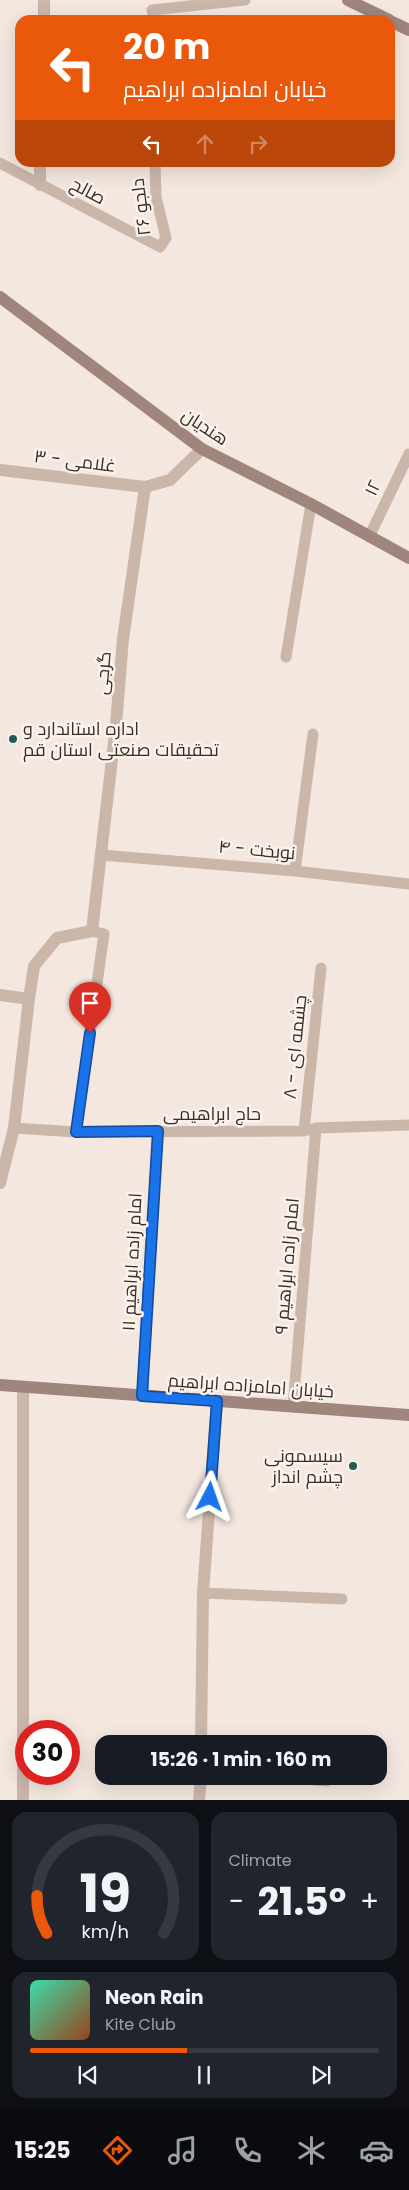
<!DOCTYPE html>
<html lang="en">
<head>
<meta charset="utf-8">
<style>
	:root { --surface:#171b24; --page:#20242c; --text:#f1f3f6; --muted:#9ea1a6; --line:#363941; --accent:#ea580c }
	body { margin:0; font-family:Poppins,Cairo,sans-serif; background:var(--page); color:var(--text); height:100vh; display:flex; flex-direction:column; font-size:19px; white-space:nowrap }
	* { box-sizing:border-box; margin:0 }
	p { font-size:16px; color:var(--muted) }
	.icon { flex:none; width:28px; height:28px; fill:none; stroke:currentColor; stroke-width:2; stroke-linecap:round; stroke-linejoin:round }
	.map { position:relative; height:1800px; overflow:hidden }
	.details { display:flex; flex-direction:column; gap:12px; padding:12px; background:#0d0f14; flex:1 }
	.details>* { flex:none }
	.top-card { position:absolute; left:15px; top:15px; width:380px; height:152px; border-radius:15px; box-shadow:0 5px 20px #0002; background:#ea580c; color:#fff; overflow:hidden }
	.speed { position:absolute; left:15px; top:1720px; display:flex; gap:10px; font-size:25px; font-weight:700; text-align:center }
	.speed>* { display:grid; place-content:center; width:65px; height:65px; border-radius:50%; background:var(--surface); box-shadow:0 5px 20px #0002; line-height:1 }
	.speed .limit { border:8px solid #d22; background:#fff; color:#111 }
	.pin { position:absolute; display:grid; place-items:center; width:42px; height:42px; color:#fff; margin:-51px -21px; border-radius:50% 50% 50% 0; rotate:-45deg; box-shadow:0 0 5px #0007 }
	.pin .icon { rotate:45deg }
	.me { position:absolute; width:55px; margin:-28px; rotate:4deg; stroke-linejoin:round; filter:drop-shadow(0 0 4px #0008) }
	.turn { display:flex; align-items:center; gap:18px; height:105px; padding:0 25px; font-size:22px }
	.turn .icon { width:65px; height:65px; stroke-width:2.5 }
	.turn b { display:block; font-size:35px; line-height:42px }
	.lanes { display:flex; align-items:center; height:48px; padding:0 25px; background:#0003; justify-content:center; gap:25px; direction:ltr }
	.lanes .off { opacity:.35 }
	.big { font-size:38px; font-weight:700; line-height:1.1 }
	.details .tile { flex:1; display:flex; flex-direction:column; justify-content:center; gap:8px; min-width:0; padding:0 18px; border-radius:15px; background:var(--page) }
	.details .dial { align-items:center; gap:0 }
	.dial svg { height:130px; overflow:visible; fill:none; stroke:var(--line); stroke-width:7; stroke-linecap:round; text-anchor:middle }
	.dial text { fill:var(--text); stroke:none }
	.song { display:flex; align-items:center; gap:15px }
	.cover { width:60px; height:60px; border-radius:8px; background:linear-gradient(135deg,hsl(160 70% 55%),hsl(20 70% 35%)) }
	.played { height:5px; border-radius:2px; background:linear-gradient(90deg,var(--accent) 45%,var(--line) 45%) }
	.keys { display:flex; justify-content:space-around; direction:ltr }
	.heat { display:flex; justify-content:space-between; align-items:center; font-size:28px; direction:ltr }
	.details .tiles { flex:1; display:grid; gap:12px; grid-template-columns:1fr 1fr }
	.tile:last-child { grid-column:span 2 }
	.trip { position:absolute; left:95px; top:1735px; width:292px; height:50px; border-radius:15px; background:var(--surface); box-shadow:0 5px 20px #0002; font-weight:700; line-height:50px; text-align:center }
	.menu { display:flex; height:80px; justify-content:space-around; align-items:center; background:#090b0e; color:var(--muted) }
	.menu .icon { width:35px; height:35px }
	.menu .on { color:var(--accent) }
	.menu b { font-size:22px; color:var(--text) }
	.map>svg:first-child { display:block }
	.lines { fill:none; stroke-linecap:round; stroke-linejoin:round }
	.lane { stroke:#cbb6aa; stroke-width:11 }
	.street { stroke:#cbb6aa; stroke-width:12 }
	.secondary { stroke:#9f857c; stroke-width:12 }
	.route-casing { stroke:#114b97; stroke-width:12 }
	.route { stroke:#1a73e8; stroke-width:9 }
	.poi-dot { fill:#1f5b58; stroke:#faf2eb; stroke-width:2 }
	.labels { text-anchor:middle; stroke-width:5; stroke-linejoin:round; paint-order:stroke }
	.street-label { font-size:18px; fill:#392d2a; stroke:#faf2eb }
	.poi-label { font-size:18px; fill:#392d2a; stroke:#faf2eb; text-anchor:start }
</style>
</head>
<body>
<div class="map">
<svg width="409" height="1800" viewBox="0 0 409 1800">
	<rect width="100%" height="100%" fill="#f3e7df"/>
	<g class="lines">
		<path class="lane" d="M 155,20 L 152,10 L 245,0
			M 0,163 L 160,247 L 166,238 L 156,197 L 155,162
			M 369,537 L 409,454
			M 286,657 L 311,504
			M 101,855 L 295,871 L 409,884
			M 295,871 L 313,734
			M 14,1128 L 76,1132 L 304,1131 L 316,1128 L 409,1125
			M 304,1131 L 321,968
			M 76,1132 L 104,934 L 92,931
			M 142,1396 L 158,1131
			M 293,1407 L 316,1128
			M 203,1593 L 342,1599
			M 272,1776 L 327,1781"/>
		<path class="street" d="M 44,20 L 44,0
			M 40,185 L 40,162
			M 0,470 L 145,487
			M 0,995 L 29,999
			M 0,1183 L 14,1128 L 29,999 L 34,966 L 57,938 L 92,931 L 116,725 L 123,639 L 145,487 L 170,480 L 202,449
			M 201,1744 L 203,1593 L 217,1401
			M 23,1800 L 23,1387
			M 199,1800 L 201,1776"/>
		<path class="secondary" d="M 348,0 L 389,20
			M 390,21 L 409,30
			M 0,297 L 202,449 L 311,504 L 409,558
			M 0,1385 L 409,1415"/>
	</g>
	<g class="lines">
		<defs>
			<path id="route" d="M 90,1033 L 76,1132 L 158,1131 L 142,1396 L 217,1401 L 210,1497"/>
		</defs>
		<use href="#route" class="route-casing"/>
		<use href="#route" class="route"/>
	</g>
	<g class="poi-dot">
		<circle cx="13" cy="739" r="5"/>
		<circle cx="353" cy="1466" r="5"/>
	</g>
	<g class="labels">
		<g class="street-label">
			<text transform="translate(88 191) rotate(28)" y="6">صالح</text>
			<text transform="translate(141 207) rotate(-97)" y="6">دلجو ۲۶</text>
			<text transform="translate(205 427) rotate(33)" y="6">هندیان</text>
			<text transform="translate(75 461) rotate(7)" y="6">۳ - غلامی</text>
			<text transform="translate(373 488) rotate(-65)" y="6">۱۲</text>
			<text transform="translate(103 673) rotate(-85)" y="6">گرجی</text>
			<text transform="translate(257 850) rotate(5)" y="6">۴ - نوبخت</text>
			<text transform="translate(295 1047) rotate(-84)" y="6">۸ - چشمه ای</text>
			<text x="212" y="1120">حاج ابراهیمی</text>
			<text transform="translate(132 1262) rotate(-87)" y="6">امام زاده ابراهیم ۱۱</text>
			<text transform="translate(287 1266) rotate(-85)" y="6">امام زاده ابراهيم ۹</text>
			<text transform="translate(251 1386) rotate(4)" y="6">خیابان امامزاده ابراهیم</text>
		</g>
		<g class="poi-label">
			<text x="23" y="735">اداره استاندارد و<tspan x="23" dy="21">تحقیقات صنعتی استان قم</tspan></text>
			<text x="343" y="1462" text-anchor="end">سیسمونی<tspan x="343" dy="21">چشم انداز</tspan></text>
		</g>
	</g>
</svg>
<div class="speed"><div class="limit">30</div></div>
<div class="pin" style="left:90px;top:1033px;background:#d93025"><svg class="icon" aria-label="arrive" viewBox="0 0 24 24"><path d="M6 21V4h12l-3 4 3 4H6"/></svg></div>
<svg class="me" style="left:210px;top:1497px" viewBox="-20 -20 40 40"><path d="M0-17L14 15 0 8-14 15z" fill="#1a73e8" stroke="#fff" stroke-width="4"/></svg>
<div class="trip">15:26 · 1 min · 160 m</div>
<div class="top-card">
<div class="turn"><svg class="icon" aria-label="left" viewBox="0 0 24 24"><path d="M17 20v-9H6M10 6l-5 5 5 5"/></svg><div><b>20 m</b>خیابان امامزاده ابراهیم</div></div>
<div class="lanes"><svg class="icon" aria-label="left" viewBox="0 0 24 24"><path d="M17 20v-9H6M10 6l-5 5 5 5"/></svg><svg class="icon off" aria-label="ahead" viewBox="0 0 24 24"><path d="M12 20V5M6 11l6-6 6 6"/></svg><svg class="icon off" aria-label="right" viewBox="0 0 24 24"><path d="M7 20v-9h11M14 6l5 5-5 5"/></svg></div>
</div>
</div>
<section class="details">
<div class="tiles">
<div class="tile dial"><svg viewBox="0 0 100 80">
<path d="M14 69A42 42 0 1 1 86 69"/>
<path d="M14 69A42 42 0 0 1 8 46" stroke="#ea580c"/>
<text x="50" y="56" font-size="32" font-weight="700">19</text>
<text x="50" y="72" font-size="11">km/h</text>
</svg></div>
<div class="tile"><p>Climate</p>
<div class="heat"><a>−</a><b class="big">21.5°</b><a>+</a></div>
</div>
<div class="tile">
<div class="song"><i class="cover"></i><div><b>Neon Rain</b><p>Kite Club</p></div></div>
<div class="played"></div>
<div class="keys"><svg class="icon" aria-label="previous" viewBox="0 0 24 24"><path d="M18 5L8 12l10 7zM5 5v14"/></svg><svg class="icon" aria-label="pause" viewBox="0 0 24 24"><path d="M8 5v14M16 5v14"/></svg><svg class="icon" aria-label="next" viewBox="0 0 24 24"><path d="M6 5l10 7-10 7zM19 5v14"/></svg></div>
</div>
</div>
</section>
<nav class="menu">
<b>15:25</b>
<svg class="icon on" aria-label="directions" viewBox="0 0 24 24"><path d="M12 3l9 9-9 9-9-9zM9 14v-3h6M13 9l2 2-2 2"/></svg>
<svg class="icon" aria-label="music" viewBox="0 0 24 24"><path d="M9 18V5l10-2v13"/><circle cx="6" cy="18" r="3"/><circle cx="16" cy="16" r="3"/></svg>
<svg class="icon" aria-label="phone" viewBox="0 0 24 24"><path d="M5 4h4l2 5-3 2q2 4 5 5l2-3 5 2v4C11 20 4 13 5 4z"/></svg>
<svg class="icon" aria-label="climate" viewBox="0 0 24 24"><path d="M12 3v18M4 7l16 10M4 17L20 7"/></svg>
<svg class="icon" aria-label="car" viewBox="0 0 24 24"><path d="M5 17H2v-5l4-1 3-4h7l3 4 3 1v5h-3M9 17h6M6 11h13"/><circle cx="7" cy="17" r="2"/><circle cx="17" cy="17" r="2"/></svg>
</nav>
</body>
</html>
